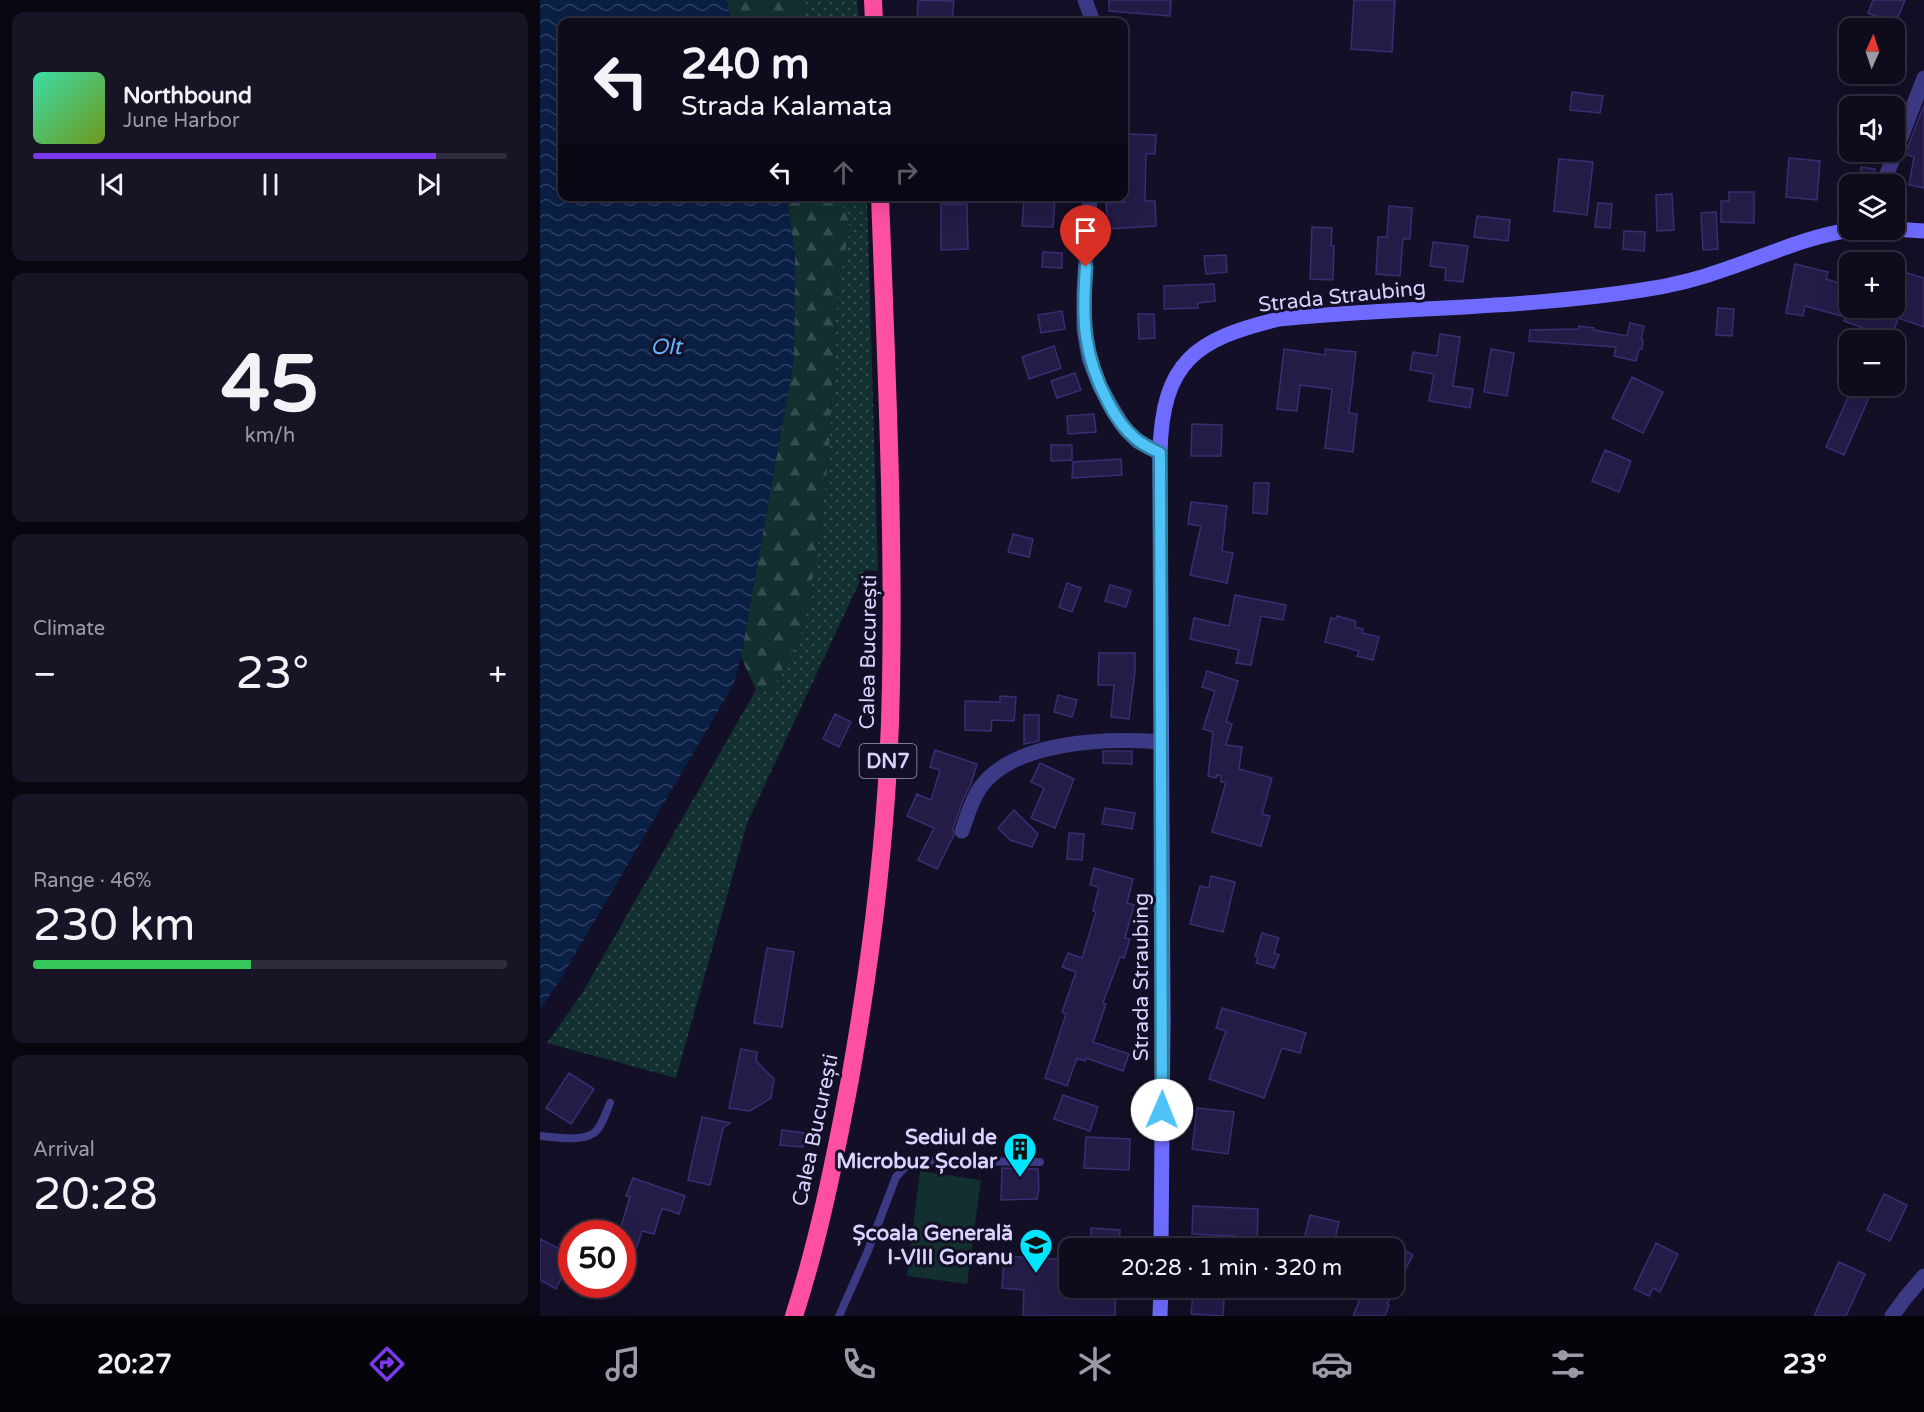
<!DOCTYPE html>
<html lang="en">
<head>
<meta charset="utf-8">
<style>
	:root { --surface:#0e0b1c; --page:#171425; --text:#f1f3f6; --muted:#9b9ba3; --line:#2e2b3b; --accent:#7c3aed }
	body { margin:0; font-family:"Varela Round",sans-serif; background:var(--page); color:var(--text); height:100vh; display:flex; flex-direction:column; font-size:22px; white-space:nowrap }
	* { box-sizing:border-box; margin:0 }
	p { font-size:20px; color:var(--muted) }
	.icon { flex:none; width:33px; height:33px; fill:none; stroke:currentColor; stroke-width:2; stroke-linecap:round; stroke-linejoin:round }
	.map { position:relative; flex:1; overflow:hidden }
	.drawer { display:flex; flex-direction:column; gap:12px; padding:12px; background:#08060f; width:540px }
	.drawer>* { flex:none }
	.banner { position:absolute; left:18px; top:18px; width:570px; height:183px; border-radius:12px; box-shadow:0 6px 24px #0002,0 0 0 2px var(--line); background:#0e0b1c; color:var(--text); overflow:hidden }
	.needle { width:39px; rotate:3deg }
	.fabs { position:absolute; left:1299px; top:18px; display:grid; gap:12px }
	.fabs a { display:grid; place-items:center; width:66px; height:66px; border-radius:12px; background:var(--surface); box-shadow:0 6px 24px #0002,0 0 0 2px var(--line); font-size:30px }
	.speed { position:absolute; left:18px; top:1220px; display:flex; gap:12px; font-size:30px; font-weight:700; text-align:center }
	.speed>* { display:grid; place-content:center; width:78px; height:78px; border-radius:50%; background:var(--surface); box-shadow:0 6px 24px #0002,0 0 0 2px var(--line); line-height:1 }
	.speed .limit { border:9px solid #d22; background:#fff; color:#111 }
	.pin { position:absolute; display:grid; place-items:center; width:51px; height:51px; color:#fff; margin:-62px -26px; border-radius:50% 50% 50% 0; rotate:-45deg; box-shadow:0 0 6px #0007 }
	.pin .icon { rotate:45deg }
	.me { position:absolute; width:66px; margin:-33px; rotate:1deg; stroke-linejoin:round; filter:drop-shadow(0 0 4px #0008) }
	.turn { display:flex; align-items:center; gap:21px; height:126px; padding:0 24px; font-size:27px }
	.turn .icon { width:78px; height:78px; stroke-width:2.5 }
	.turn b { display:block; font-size:42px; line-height:51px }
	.lanes { display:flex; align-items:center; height:57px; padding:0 24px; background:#0003; justify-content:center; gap:30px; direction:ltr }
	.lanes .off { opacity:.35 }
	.big { font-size:45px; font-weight:600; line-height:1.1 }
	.drawer .card { flex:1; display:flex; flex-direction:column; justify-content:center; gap:9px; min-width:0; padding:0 21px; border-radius:12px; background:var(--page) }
	.drawer .dial { align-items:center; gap:0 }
	.dial b { font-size:78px; line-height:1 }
	.song { display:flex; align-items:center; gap:18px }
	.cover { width:72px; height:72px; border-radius:9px; background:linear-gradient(135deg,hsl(160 70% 55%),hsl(80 70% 35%)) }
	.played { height:6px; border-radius:3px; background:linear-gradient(90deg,var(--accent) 85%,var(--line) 85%) }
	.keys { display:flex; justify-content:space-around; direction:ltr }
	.heat { display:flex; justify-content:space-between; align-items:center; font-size:33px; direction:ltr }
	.charge { height:9px; border-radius:4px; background:linear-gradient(90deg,#34c759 46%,var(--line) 0) }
	.trip { position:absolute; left:519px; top:1238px; width:345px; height:60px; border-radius:12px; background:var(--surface); box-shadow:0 6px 24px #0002,0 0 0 2px var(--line); font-weight:600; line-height:60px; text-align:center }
	.tabs { display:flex; height:96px; justify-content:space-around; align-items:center; background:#06040b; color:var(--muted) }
	.tabs .icon { width:42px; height:42px }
	.tabs .selected { color:var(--accent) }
	.tabs b { font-size:27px; color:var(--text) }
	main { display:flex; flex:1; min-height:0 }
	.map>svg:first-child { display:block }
	.grass { fill:url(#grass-dots) }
	.forest { fill:url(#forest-firs) }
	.pitch { fill:#12302f }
	.water { fill:url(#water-waves) }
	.pier { fill:#130f26 }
	.building { fill:#241b47; stroke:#3b2d73; stroke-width:1.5 }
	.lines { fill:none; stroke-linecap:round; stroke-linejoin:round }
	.lane { stroke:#3d3a85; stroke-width:8 }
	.street { stroke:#3d3a85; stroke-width:15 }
	.secondary { stroke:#6f6bff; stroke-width:15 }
	.highway { stroke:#ff4fa3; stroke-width:18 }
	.route-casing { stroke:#337fa1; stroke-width:15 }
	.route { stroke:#4fc3f7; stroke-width:10 }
	.labels { text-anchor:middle; stroke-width:6; stroke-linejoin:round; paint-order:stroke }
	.shield { fill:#130f26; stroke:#9e99be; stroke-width:1.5 }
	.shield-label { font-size:20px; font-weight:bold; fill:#d9d4ff }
	.street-label { font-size:21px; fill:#d9d4ff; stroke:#130f26 }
	.poi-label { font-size:21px; font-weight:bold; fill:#d9d4ff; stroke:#130f26; text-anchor:end }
	.water-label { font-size:22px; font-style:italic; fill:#62b6ff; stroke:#130f26 }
</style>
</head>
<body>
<main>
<section class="drawer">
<div class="card">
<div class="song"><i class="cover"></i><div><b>Northbound</b><p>June Harbor</p></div></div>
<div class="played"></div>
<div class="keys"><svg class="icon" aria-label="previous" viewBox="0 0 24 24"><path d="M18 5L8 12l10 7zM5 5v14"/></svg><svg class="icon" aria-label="pause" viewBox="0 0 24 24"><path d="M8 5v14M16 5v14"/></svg><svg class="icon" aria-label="next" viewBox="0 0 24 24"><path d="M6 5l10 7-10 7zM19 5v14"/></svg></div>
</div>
<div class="card dial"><b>45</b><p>km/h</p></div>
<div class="card"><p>Climate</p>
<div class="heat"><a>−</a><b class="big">23°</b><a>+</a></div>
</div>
<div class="card"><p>Range · 46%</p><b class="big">230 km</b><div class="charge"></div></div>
<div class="card"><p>Arrival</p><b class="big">20:28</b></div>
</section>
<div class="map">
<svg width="1384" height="1316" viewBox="0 0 1384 1316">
	<defs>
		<pattern id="grass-dots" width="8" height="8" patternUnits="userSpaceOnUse" patternTransform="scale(1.5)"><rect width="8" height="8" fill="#12302f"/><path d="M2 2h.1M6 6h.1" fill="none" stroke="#344d4e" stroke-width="1.8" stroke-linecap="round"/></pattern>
		<pattern id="forest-firs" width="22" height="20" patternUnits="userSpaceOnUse" patternTransform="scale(1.5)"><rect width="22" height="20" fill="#12302f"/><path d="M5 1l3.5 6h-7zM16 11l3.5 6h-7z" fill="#344d4e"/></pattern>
		<pattern id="water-waves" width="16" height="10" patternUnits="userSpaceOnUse" patternTransform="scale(1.5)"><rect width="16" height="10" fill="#0a1f44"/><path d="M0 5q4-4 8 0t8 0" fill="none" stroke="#2d3f60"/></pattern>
	</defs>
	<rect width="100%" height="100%" fill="#130f26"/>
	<path class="grass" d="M 262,0 L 317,0 L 319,22 L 265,22 Z
		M 298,197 L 327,197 L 338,571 L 325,570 L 208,821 L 136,1078 L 7,1043 L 41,995 L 216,690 L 225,691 L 231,689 L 239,678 L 260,637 L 269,603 L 283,510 L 289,450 L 298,283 L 309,233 L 308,219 Z"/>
	<path class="forest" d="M 187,0 L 262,0 L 265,22 L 191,22 Z
		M 247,197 L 298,197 L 308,219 L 309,233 L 298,283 L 289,450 L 283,510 L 269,603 L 260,637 L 239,678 L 231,689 L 225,691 L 216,690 L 201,657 L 254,358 L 255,255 Z"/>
	<path class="pitch" d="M 380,1171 L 441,1180 L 427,1284 L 367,1276 Z"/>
	<path class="water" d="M 0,0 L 187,0 L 191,22 L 22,22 L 22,196 L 247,197 L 255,255 L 254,358 L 201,657 L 194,684 L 19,982 L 0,1010 Z"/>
	<path class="pier" d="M 201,657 L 203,662 L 196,686 L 21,984 L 0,1013 L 0,1010 L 19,982 L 194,684 Z"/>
	<path class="building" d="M 378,0 L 414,1 L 412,22 L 377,22 Z
		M 569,0 L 631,0 L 630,16 L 569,11 Z
		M 814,0 L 855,0 L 852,52 L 811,49 Z
		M 1333,0 L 1365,0 L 1355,24 L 1328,13 Z
		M 1032,92 L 1063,96 L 1060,113 L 1030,110 Z
		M 1384,105 L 1384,188 L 1369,185 L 1374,157 L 1365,154 Z
		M 588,134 L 616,135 L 615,154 L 606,154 L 605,201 L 615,201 L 616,226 L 568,229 L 566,203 L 584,202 L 585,160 L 587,160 Z
		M 1249,158 L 1280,161 L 1277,200 L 1246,197 Z
		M 1019,159 L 1053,162 L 1047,215 L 1014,211 Z
		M 1321,167 L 1335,169 L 1333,184 L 1319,184 Z
		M 1189,192 L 1214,192 L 1214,223 L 1181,222 L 1181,201 L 1189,201 Z
		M 1132,194 L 1134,230 L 1117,231 L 1116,195 Z
		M 484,198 L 515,199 L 513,227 L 482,226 Z
		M 1058,203 L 1072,204 L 1070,228 L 1055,227 Z
		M 401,204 L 427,204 L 428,249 L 401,250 Z
		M 849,206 L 872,208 L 870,239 L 863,239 L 860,276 L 836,274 L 838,237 L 847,237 Z
		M 1176,212 L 1178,249 L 1163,250 L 1161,213 Z
		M 937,216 L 970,220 L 968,241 L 934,237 Z
		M 772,227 L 792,228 L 791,246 L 794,246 L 793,280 L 770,279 Z
		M 1084,231 L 1105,232 L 1104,251 L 1083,249 Z
		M 893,242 L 928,246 L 923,282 L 905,280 L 906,268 L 890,266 Z
		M 503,252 L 522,253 L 522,268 L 502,267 Z
		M 686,255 L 687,272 L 666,274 L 664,256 Z
		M 1255,264 L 1288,272 L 1286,279 L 1310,286 L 1310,308 L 1354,308 L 1354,269 L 1384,278 L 1384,327 L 1358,318 L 1351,340 L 1323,340 L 1326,329 L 1304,321 L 1305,317 L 1265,306 L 1263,316 L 1246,313 Z
		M 674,284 L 675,301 L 658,303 L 658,308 L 624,309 L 624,286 Z
		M 1178,308 L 1194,309 L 1192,336 L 1176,335 Z
		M 522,311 L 525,329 L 501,333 L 498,315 Z
		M 598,314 L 614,314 L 615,338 L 599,339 Z
		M 1090,323 L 1104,326 L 1101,339 L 1103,340 L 1102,349 L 1099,349 L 1096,361 L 1074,356 L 1076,347 L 989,341 L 990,330 L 1039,329 L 1039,326 L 1054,328 L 1054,330 L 1087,336 Z
		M 900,334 L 920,337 L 913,386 L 933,389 L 930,408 L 889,401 L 894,374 L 870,370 L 873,352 L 897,356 Z
		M 514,346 L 521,368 L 489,379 L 482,357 Z
		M 744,349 L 785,355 L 785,349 L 816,352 L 809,413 L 817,414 L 813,452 L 785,448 L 792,389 L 760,385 L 757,411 L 737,409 Z
		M 951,349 L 974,353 L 967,396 L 944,392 Z
		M 535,373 L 541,390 L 517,398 L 511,381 Z
		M 1092,377 L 1123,392 L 1103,433 L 1072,418 Z
		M 1313,386 L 1334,386 L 1304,455 L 1286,447 Z
		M 554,414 L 556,432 L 528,434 L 527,416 Z
		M 652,424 L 682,425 L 681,456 L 651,456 Z
		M 511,445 L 532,445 L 532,460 L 511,461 Z
		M 1065,450 L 1091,461 L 1079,492 L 1052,481 Z
		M 581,459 L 582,475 L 532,478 L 533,462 Z
		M 714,483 L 729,483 L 727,514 L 713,513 Z
		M 651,502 L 687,506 L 682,551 L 693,553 L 687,583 L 650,575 L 661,526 L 648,524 Z
		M 473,534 L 493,539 L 489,557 L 468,552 Z
		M 527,583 L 541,588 L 532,612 L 519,607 Z
		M 570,585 L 591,591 L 586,607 L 565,601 Z
		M 695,595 L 746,605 L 743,620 L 721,616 L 711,665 L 696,663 L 699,650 L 650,639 L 654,618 L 689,626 Z
		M 797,616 L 816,621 L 815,627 L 823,629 L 822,633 L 839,637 L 833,660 L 817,656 L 819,651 L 785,642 L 791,618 L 796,619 Z
		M 559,653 L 595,653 L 595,671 L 589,719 L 571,717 L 574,685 L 558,685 Z
		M 667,671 L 698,681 L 686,722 L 692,724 L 686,745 L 702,747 L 699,769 L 732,778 L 722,814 L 730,816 L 721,846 L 672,832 L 686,782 L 681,782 L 681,776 L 677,775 L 676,778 L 668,776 L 673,732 L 663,729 L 675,691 L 662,687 Z
		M 518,695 L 537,700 L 532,717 L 514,712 Z
		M 460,696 L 476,697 L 474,721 L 452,720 L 451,731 L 425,730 L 425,701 L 460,702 Z
		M 295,714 L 311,722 L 299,747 L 283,739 Z
		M 484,715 L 499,715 L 499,741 L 484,744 Z
		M 395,750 L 437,764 L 431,784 L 423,800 L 413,828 L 414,835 L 397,869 L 378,860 L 394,828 L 367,816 L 377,794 L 391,800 L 400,770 L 390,767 Z
		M 563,751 L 592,751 L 592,764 L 563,763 Z
		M 500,763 L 534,779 L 515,828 L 491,818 L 504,788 L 491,782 Z
		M 565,808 L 595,813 L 592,829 L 562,824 Z
		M 474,810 L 498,834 L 492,847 L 470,840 L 458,828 Z
		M 529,833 L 544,834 L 542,860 L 527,859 Z
		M 554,868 L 593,879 L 587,903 L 594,905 L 585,938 L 590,939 L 584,958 L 580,957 L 563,1003 L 566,1004 L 553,1042 L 589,1054 L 583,1071 L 546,1058 L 545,1061 L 537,1058 L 527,1086 L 505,1078 L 526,1014 L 522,1012 L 536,972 L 522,967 L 528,953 L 542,958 L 556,912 L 553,911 L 559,887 L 550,885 Z
		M 671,876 L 695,882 L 683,932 L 650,924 L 660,886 L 669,888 Z
		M 722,933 L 739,938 L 734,953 L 739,955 L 734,968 L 716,963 L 718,957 L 715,956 Z
		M 227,948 L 254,952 L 242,1027 L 214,1023 Z
		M 682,1008 L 766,1033 L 760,1053 L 742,1048 L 724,1098 L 669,1079 L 686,1031 L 676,1028 Z
		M 201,1049 L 217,1052 L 216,1061 L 234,1079 L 231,1098 L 210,1111 L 189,1108 Z
		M 29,1073 L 54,1089 L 31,1124 L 6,1108 Z
		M 523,1095 L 558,1107 L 550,1131 L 514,1119 Z
		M 657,1108 L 694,1112 L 688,1154 L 652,1149 Z
		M 162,1117 L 190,1123 L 183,1128 L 170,1185 L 148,1180 Z
		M 242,1130 L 264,1133 L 263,1147 L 240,1145 Z
		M 546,1137 L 590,1139 L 589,1170 L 544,1168 Z
		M 462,1168 L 498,1169 L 499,1188 L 497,1199 L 461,1200 Z
		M 93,1178 L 145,1196 L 139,1214 L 122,1208 L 114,1234 L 102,1231 L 86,1280 L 82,1280 L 82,1233 L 79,1233 L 90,1197 L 86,1196 Z
		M 1344,1194 L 1367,1205 L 1350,1241 L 1327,1230 Z
		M 653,1206 L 718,1209 L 717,1245 L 696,1245 L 696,1236 L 652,1234 Z
		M 770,1215 L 799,1222 L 793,1248 L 762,1248 Z
		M 551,1228 L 580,1230 L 579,1248 L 550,1248 Z
		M 0,1239 L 32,1255 L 32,1266 L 27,1275 L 24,1273 L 16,1289 L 0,1280 Z
		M 1116,1243 L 1138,1254 L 1120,1292 L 1113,1288 L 1109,1296 L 1094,1289 Z
		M 854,1244 L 873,1255 L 847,1304 L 849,1305 L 845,1316 L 813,1316 L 825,1287 L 854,1287 Z
		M 464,1256 L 530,1260 L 530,1287 L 576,1287 L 575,1316 L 483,1316 L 484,1290 L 462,1288 Z
		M 1299,1262 L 1325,1274 L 1306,1316 L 1274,1316 Z
		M 665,1287 L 685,1287 L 683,1316 L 651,1314 L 653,1294 L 664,1295 Z"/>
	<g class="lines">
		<path class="lane" d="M 0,1136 C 16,1137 40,1142 54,1133 C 62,1127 66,1112 70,1103
			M 299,1316 L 327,1253 L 356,1177 L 367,1165 L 382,1161 L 500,1162"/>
		<path class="street" d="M 545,0 L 553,22
			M 1343,184 L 1384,78
			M 550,196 L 544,291 L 544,330 L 549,359 L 560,387 L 585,429 L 597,441 L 620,453
			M 422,831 C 427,817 431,801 440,788 C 474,740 568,738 621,742
			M 1352,1316 L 1366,1297 L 1384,1276"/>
		<path class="secondary" d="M 1354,229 L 1384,231
			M 621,1248 L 623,1019 L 620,453 C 622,361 656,339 739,319 C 860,307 982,309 1102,290 C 1130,286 1159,279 1186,269 C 1228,255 1268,236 1311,230
			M 620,1316 L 621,1287"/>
		<path class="highway" d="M 333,0 L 334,22
			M 254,1316 C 279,1239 295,1158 310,1079 C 333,949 349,816 351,684 C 354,522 346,359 340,196"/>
	</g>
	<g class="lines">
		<defs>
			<path id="route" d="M 546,267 C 542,319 543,355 568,402 C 575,416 584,429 596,439 C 603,445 612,449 620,453 L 622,1110"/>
		</defs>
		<use href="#route" class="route-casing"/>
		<use href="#route" class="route"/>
	</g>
	<defs>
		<symbol id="building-pin" viewBox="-11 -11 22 30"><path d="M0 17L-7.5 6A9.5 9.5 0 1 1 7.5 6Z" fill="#00e5ff" stroke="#130f26"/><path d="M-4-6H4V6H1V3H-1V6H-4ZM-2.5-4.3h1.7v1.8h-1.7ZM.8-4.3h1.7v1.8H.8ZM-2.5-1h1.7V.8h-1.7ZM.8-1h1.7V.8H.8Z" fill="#111"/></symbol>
		<symbol id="school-pin" viewBox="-11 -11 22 30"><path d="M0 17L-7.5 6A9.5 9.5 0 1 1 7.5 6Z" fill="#00e5ff" stroke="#130f26"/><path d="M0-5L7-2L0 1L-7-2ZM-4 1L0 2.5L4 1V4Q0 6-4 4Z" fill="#111"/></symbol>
	</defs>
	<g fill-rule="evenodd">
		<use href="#building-pin" x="461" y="1130" width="38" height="52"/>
		<use href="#school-pin" x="477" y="1226" width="38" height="52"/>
	</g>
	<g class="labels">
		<rect class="shield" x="319.5" y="744" width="57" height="34" rx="4.5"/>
		<g class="shield-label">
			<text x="348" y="768">DN7</text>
		</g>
		<g class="street-label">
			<text transform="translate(802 296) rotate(-6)" y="7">Strada Straubing</text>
			<text transform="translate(328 652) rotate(-89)" y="7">Calea București</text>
			<text transform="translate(601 977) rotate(-90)" y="7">Strada Straubing</text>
			<text transform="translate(275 1130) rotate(-78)" y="7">Calea București</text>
		</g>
		<g class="poi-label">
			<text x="457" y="1144">Sediul de<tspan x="457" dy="24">Microbuz Școlar</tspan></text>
			<text x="473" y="1240">Școala Generală<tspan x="473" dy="24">I-VIII Goranu</tspan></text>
		</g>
		<g class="water-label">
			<text x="126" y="354">Olt</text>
		</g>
	</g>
</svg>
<div class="fabs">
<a><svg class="needle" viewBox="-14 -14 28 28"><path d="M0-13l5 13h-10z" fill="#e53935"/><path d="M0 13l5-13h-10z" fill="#9b9ba3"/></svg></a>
<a><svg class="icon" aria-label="sound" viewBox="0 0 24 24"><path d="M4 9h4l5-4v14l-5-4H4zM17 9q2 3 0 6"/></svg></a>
<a><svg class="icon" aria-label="layers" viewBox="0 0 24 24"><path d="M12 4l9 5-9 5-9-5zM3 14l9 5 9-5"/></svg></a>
<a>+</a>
<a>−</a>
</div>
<div class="speed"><div class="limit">50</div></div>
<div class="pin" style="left:546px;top:267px;background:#d93025"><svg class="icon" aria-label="arrive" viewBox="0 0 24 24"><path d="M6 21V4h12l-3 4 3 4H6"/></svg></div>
<svg class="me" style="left:622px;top:1110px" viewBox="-20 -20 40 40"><circle r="19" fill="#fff"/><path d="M0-13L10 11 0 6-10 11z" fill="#4fc3f7"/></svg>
<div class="trip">20:28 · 1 min · 320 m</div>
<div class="banner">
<div class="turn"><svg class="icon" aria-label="left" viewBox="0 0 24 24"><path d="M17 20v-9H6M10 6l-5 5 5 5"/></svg><div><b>240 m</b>Strada Kalamata</div></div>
<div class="lanes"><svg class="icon" aria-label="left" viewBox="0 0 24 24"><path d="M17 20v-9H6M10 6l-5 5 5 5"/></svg><svg class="icon off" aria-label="ahead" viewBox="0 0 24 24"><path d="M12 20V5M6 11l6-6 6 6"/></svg><svg class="icon off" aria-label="right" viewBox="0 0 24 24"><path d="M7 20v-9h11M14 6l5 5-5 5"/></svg></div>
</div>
</div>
</main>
<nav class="tabs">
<b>20:27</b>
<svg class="icon selected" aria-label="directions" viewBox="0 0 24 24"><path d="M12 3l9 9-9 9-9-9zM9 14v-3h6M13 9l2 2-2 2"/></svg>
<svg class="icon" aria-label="music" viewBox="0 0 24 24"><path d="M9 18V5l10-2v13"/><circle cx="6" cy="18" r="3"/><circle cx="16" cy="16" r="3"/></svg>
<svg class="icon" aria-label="phone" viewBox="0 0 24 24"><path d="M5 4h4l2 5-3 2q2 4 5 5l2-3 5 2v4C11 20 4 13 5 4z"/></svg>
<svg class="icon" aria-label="climate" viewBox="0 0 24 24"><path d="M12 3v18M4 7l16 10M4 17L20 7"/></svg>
<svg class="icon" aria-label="car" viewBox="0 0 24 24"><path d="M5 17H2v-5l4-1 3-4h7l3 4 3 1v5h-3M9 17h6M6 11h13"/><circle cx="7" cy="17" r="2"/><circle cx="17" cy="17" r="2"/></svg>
<svg class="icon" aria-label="filters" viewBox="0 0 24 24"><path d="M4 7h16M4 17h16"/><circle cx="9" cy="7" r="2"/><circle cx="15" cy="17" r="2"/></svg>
<b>23°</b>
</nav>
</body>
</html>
